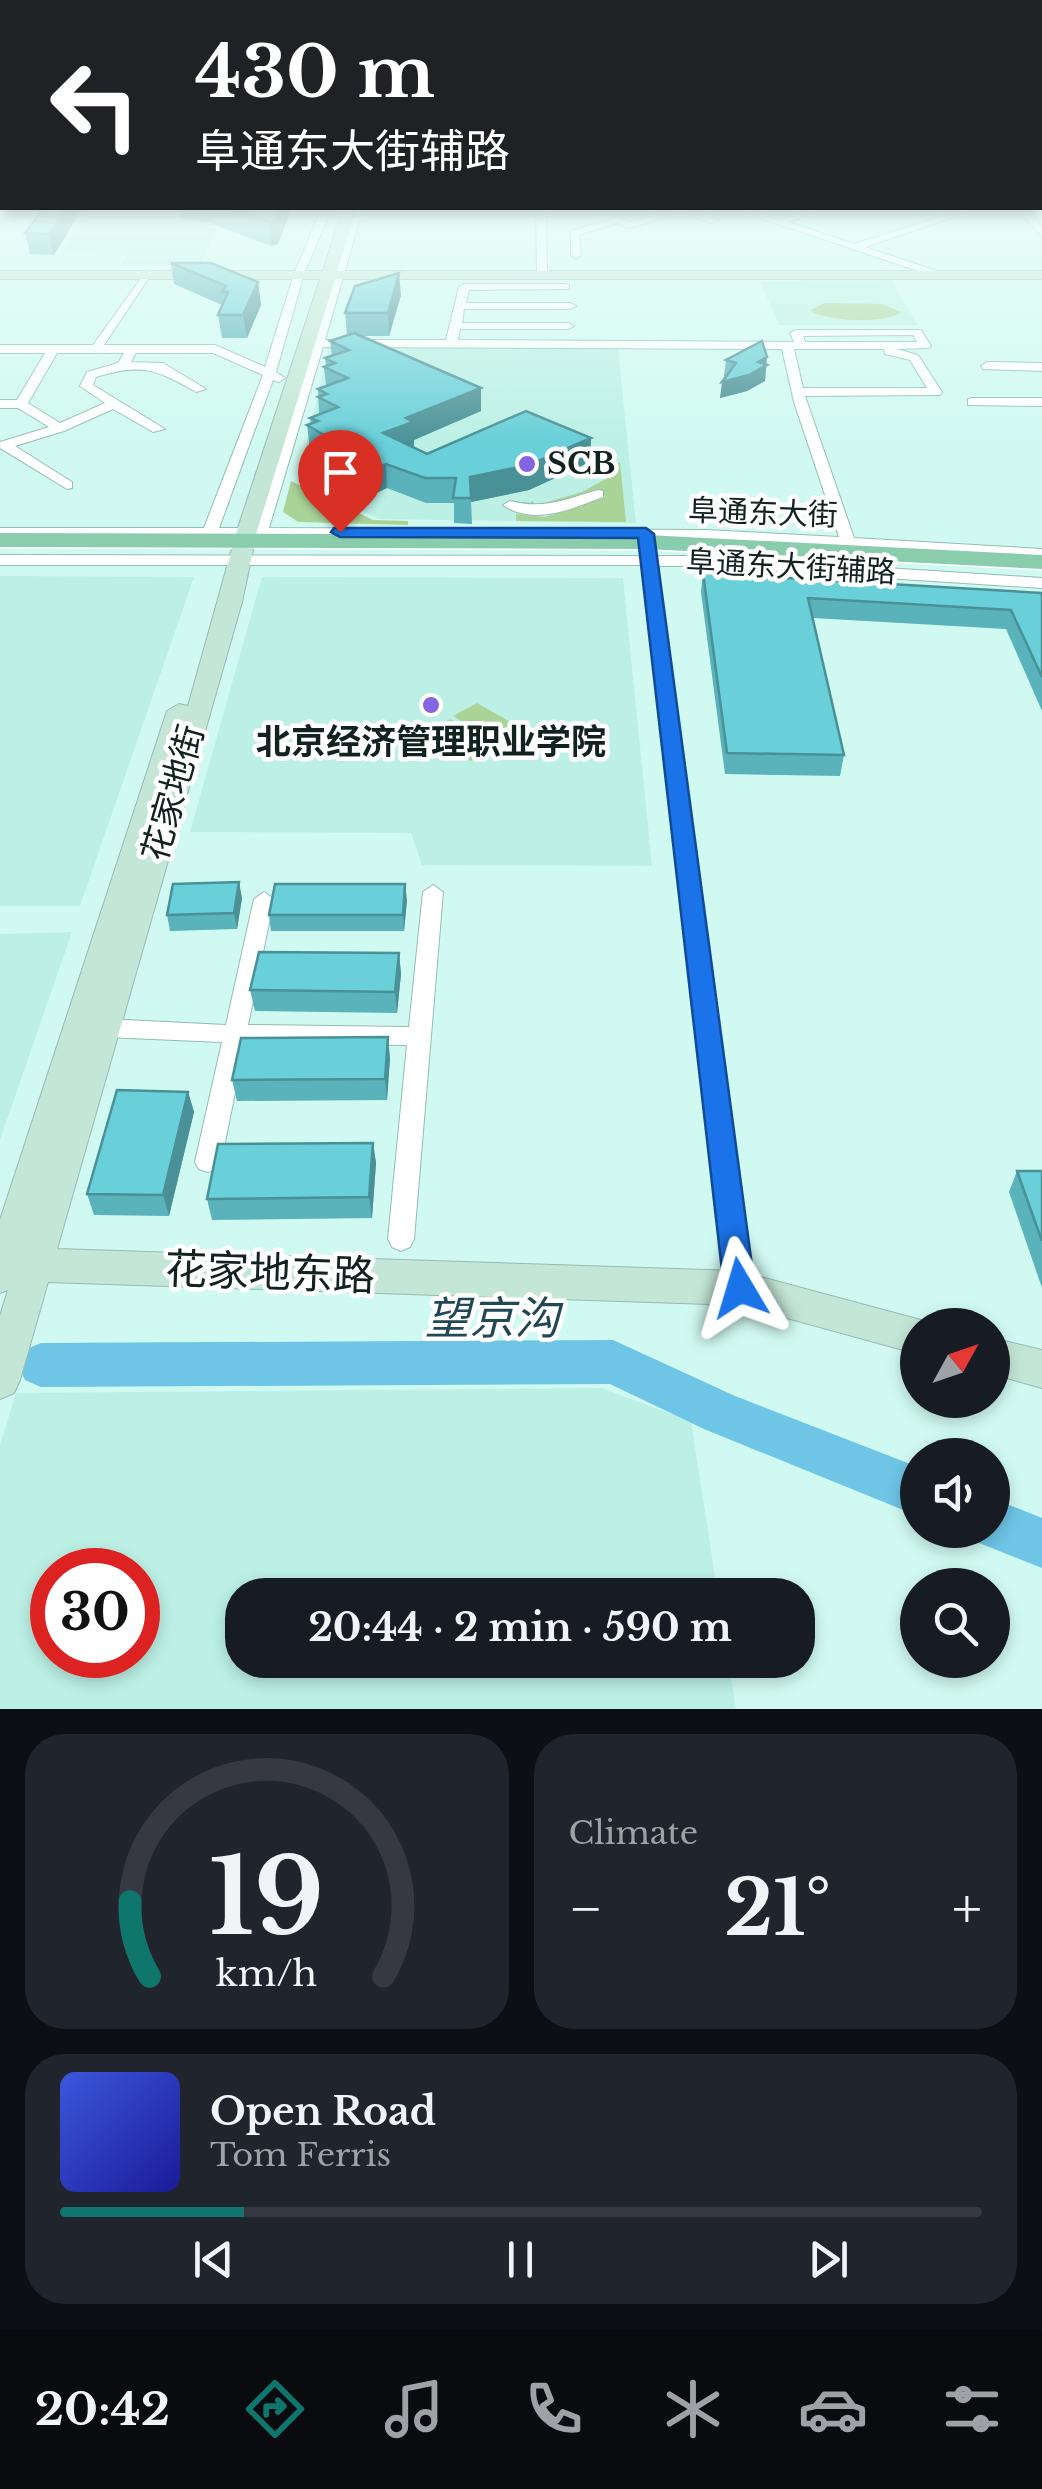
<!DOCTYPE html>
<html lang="en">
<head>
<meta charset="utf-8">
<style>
	:root { --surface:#171b24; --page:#20242c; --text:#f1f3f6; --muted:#9ea1a6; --line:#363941; --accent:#0f766e }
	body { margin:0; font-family:"Libre Baskerville","Noto Sans SC",serif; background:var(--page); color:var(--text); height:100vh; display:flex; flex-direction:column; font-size:38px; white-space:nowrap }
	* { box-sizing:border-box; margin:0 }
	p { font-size:32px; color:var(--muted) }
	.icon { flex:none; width:55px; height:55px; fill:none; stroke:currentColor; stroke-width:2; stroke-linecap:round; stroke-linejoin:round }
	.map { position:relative; height:1709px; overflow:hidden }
	.side { display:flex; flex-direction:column; gap:25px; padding:25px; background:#0d0f14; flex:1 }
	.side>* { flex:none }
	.guide { position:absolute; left:0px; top:0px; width:1042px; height:210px; box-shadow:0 5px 15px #0003; background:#202124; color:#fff; overflow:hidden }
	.needle { width:65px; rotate:50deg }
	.fabs { position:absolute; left:900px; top:1308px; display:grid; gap:20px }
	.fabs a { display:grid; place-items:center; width:110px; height:110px; border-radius:50%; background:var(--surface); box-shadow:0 5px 15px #0003; font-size:50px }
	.speed { position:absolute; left:30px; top:1548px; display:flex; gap:20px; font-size:50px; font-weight:700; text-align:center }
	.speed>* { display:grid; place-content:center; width:130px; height:130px; border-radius:50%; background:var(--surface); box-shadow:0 5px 15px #0003; line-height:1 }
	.speed .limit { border:15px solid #d22; background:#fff; color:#111 }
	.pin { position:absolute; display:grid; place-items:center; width:85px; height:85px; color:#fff; margin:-102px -42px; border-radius:50% 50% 50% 0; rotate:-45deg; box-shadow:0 0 10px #0007 }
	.pin .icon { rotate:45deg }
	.me { position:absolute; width:110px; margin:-55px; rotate:353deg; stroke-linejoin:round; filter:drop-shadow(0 0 8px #0008) }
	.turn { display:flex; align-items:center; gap:35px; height:210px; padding:0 30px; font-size:45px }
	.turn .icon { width:130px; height:130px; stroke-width:2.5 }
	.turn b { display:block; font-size:70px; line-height:85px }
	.big { font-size:75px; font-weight:700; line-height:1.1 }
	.side .tile { flex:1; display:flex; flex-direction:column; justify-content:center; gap:15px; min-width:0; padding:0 35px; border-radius:40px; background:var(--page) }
	.side .dial { align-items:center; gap:0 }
	.dial svg { height:260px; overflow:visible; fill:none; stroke:var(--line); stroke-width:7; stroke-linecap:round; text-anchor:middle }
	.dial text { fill:var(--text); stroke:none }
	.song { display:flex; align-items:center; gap:30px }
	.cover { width:120px; height:120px; border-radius:15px; background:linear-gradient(135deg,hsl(230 70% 55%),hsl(240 70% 35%)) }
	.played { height:10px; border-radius:5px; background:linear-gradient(90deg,var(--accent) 20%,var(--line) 20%) }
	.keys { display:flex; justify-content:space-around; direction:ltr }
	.heat { display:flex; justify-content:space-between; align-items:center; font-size:55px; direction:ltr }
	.side .tiles { flex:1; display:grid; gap:25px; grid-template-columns:1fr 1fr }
	.tile:last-child { grid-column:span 2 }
	.trip { position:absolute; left:225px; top:1578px; width:590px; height:100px; border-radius:40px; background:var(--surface); box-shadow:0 5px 15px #0003; font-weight:700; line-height:100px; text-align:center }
	.tabs { display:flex; height:160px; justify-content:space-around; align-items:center; background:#090b0e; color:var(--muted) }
	.tabs .icon { width:70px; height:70px }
	.tabs .active { color:var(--accent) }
	.tabs b { font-size:45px; color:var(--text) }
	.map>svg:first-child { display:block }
	.built { fill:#bcf0e5; fill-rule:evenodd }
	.green { fill:#aad398 }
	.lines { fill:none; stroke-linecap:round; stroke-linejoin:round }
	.river { fill:#6ec5e6; fill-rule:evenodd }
	.street-casing { stroke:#93bcb3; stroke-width:2 }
	.secondary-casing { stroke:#93bcb3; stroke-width:2 }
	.primary-casing { stroke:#fff; stroke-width:3 }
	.street { fill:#fff; fill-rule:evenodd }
	.secondary { fill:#c4e6d6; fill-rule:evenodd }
	.primary { fill:#8acdac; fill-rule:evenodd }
	.wall { fill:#5ab2ba }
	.shaded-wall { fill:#4a9197 }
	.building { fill:#69cfd8; stroke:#4a9197; stroke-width:2.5 }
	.route { fill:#1a73e8; stroke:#114b97; stroke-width:2.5 }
	.poi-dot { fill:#8265e0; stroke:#fff; stroke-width:4 }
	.labels { text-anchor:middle; stroke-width:9; stroke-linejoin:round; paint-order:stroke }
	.far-poi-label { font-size:30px; font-weight:bold; fill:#12221f; stroke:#fff; text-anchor:start }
	.far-street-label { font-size:30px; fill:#12221f; stroke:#fff }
	.poi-label { font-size:35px; font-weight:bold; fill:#12221f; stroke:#fff }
	.street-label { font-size:35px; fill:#12221f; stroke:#fff }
	.near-street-label { font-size:42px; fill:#12221f; stroke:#fff }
	.near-water-label { font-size:45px; font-style:italic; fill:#214857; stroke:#fff }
</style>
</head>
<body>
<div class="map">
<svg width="1042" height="1709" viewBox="0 0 1042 1709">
	<rect width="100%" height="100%" fill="#d0faf1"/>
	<path class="built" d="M 88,208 L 228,208 L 200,265 L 121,265 L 128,255 L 59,254 Z
		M 891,280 L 918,325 L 779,325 L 760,281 Z
		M 329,348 L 618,349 L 636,523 L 378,519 L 298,478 Z
		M 0,576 L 194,577 L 80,906 L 0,906 Z
		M 262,577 L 623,578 L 652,866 L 422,865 L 411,833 L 190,832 Z
		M 72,932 L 0,1140 L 0,934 Z
		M 601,1388 L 691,1421 L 718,1595 L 242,1595 L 242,1660 L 728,1660 L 736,1709 L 0,1709 L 0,1445 L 16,1393 ZM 138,1570 L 138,1655 L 52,1655 L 52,1570 Z"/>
	<path class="green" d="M 825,303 L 882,304 L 901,312 C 889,324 825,322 810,310 Z
		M 620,462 L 626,522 L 516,521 L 516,514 L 545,517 L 605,497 L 595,490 L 536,510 L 527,507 L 532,501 L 537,505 L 582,492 L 618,472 L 609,468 Z
		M 291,481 L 373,520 L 408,521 L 408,525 L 298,522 L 283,512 Z
		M 477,703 L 523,729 L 499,744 L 453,716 Z
		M 450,719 L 495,746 L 471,761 L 426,733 Z"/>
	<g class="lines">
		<path class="river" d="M 613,1340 L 735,1396 L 918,1467 L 918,1516 L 704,1429 L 610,1384 L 41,1387 L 25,1380 L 18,1365 L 25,1350 L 41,1343 Z
			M 992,1498 L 1042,1518 L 1042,1568 L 974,1541 L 970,1530 L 992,1530 Z"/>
		<defs>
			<path id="street" d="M 322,208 L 332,208 L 304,274 L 276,372 L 285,378 L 279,382 L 273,380 L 219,528 L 254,528 L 311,347 L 299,343 L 313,340 L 354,208 L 363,208 L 325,340 L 446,340 L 459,287 L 464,284 L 565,284 L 569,285 L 569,289 L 469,290 L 466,303 L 570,303 L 576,306 L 570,309 L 464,309 L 462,323 L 568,323 L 574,326 L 568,329 L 460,329 L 458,340 L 794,342 L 790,333 L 796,330 L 921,330 L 931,346 L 929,348 L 896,349 L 918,355 L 942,392 L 940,395 L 805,396 L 854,538 L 1042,549 L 1042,559 L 857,547 L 850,554 L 842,547 L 706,538 L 0,536 L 0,528 L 204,528 L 263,375 L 213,353 L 136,353 L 131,362 L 163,363 L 206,389 L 196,392 C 156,369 141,363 96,377 L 93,385 L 165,429 L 153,432 L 113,409 L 64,431 L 15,446 L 72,482 L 72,488 L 67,489 L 0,448 L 0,442 L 49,427 L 18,408 L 0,408 L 0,400 L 17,400 L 45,353 L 0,353 L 0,345 L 93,345 L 147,270 L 152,273 L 104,345 L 215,345 L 265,367 L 294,274 ZM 913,335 L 917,342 L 805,342 L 803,336 ZM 323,347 L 782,349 L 794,402 L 839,537 L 706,530 L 269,528 ZM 794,349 L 884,349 L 885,354 L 910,360 L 927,388 L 803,388 ZM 57,353 L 124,353 L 118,363 L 87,372 L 80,386 L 105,403 L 60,423 L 28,403 Z
				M 552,208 L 566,208 L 546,215 L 547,274 L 542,277 L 537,274 L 536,213 Z
				M 677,208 L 689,208 L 718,221 L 710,223 L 682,212 L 629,228 L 617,223 L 579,235 L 581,255 L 576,258 L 571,255 L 571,231 L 618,217 L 630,222 Z
				M 730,208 C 747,207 763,219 779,219 C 796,219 811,208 828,208 L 788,222 L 854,244 L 943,216 L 922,208 L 953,213 L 968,208 L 981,208 L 865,247 L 937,271 L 938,273 L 933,276 Z
				M 1016,208 L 1026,208 L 1042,227 L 1042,236 Z
				M 987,362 L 1042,363 L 1042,371 L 983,369 L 981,366 Z
				M 972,398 L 1042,398 L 1042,406 L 968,405 L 968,399 Z
				M 598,490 L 603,491 L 603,497 C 572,509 533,526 503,505 L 510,501 C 544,510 566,499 598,490 Z
				M 648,546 L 653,548 L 656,556 L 702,556 L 1042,578 L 1042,588 L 702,566 L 657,566 L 753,1288 L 749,1297 L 739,1300 L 729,1297 L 725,1288 L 642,565 L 0,565 L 0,555 L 641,556 L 643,548 Z
				M 433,885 L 443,892 L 414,1239 L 410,1247 L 401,1251 L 392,1247 L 388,1239 L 407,1045 L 245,1043 L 221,1162 L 217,1169 L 208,1172 L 199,1169 L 195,1162 L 222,1042 L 105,1037 L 97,1034 L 94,1028 L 97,1022 L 105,1019 L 226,1025 L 254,899 L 264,892 L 274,899 L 248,1025 L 409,1027 L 423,892 Z"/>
			<path id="secondary" d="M 343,208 L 357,208 L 337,271 L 1042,271 L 1042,279 L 335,279 L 257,531 L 242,602 L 57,1249 L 739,1271 L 932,1323 L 918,1325 L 918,1354 L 739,1305 L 48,1282 L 20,1380 L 14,1393 L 0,1399 L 0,1316 L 8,1290 L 0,1293 L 0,1220 L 167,711 L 179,704 L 188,706 L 237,531 L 320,279 L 0,279 L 0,271 L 323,271 Z
				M 992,1338 L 1042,1350 L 1042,1388 L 992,1374 Z"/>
			<path id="primary" d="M 0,533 L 647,535 L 1042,555 L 1042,569 L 647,549 L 0,547 Z"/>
		</defs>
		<use href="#street" class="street-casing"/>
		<use href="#secondary" class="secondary-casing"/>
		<use href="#primary" class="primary-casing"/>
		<use href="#street" class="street"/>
		<use href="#secondary" class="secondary"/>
		<use href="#primary" class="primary"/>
	</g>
	<path class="wall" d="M 179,208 L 292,208 L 278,244 L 271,246 L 210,223 L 180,218 Z
		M 80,212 L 54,255 L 30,254 L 25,233 Z
		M 171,263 L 258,282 L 261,305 L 247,338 L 222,338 L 218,315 L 222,305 L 174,284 Z
		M 401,295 L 389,336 L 360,336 L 481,388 L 481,411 L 414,440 L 414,446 L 412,447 L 427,454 L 591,438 L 590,462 L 529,490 L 471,502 L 472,524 L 454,523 L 454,503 L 426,503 L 387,488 L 359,501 L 337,490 L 335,464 L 310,449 L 307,425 L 311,424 L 310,418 L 319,414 L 318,389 L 326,386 L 324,367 L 326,366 L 325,358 L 332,356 L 330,341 L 347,335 L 345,313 Z
		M 726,360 L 766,365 L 765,381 L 747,391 L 720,398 L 725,377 L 724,376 Z
		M 703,573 L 1042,593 L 1042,711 L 1006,629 L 813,618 L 844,755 L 840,776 L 725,774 L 701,592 Z
		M 242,898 L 237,929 L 170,931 L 167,915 Z
		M 407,900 L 404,931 L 271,931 L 269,915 Z
		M 399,953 L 401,974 L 397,1013 L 255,1011 L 250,990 Z
		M 390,1058 L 387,1100 L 237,1101 L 232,1080 Z
		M 188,1092 L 194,1112 L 169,1216 L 94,1215 L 87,1194 Z
		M 373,1143 L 376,1163 L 372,1218 L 212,1220 L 207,1199 Z
		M 1017,1171 L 1042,1171 L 1042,1288 L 1009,1192 Z"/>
	<path class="shaded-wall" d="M 66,208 L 80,208 L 80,212 L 54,255 L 49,234 Z
		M 280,208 L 292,208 L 278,244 L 271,246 L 269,222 Z
		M 399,273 L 401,295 L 389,336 L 388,313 Z
		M 258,282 L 261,305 L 247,338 L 243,315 Z
		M 767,357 L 765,381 L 747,391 L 720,398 L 722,382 Z
		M 481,388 L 481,411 L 414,440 L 414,446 L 385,457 L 383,433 L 406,418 Z
		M 591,438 L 590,462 L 529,490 L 471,502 L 470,477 Z
		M 386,464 L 387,488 L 359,501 L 357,476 Z
		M 239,882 L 242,898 L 237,929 L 234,913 Z
		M 405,884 L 407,900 L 404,931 L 403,915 Z
		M 399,953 L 401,974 L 397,1013 L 395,992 Z
		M 388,1037 L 390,1058 L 387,1100 L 385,1079 Z
		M 188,1092 L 194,1112 L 169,1216 L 163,1195 Z
		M 373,1143 L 376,1163 L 372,1218 L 369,1197 Z"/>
	<path class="building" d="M 44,208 L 66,208 L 49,234 L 25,233 Z
		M 230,208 L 280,208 L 275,220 L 269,222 Z
		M 171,263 L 211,263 L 258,282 L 243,315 L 218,315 L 228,292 L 222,292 L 226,286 Z
		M 399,273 L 388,313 L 345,313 L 355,286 Z
		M 354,333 L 481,388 L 406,418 L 413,422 L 383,433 L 427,454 L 526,411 L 591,438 L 529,465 L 470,477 L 471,498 L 453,498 L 456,478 L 425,478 L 386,464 L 357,476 L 334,465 L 356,454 L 307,425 L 318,421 L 310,418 L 338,407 L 318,397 L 327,394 L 318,389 L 348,378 L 324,367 L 335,363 L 325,358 L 349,350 L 330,341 Z
		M 762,341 L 767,357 L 758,362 L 767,365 L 749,375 L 722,382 L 736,363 L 726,360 Z
		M 703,573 L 1042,593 L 1042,677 L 1011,610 L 808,598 L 844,755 L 727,753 Z
		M 239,882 L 234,913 L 167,915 L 173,884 Z
		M 275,884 L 405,884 L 403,915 L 269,915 Z
		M 259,952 L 399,953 L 395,992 L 250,990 Z
		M 388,1037 L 385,1079 L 232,1080 L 241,1038 Z
		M 117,1090 L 188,1092 L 163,1195 L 87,1194 Z
		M 373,1143 L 369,1197 L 207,1199 L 218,1144 Z
		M 1017,1171 L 1042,1171 L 1042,1241 Z"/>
	<linearGradient id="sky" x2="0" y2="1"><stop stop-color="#77bbe7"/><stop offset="0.46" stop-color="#eafdf9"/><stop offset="1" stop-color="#eafdf9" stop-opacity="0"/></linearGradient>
	<rect width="1042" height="444" fill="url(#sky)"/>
	<path class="route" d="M 334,528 L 646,528 L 654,534 L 755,1288 L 750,1298 L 740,1302 L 729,1298 L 724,1288 L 638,538 L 340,537 L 331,532 Z"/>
	<g class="poi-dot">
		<circle cx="527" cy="464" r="10"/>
		<circle cx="431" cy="705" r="10"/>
	</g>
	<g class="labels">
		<g class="far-poi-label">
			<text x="547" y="474">SCB</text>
		</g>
		<g class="far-street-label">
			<text transform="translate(763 513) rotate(2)" y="10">阜通东大街</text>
			<text transform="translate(791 567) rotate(3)" y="10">阜通东大街辅路</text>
		</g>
		<g class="poi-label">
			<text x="431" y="754">北京经济管理职业学院</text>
		</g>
		<g class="street-label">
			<text transform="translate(173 793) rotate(-74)" y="12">花家地街</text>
		</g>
		<g class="near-street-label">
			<text transform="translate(270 1272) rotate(2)" y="15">花家地东路</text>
		</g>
		<g class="near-water-label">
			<text x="492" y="1334">望京沟</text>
		</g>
	</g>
</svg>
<div class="fabs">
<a><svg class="needle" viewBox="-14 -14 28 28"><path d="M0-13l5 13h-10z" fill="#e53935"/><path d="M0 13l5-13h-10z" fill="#9ea1a6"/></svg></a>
<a><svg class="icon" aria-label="sound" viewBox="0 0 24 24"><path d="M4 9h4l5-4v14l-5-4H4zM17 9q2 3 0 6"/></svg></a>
<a><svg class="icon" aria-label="search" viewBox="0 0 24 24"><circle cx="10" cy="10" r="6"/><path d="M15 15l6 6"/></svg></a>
</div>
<div class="speed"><div class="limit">30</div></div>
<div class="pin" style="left:340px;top:532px;background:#d93025"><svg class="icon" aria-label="arrive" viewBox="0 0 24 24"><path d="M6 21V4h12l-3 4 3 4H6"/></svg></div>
<svg class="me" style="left:740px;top:1288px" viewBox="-20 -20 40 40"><path d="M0-17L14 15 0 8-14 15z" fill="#1a73e8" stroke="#fff" stroke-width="4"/></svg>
<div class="trip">20:44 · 2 min · 590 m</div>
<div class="guide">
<div class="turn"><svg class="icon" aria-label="left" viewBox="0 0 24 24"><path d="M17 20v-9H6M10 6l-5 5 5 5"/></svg><div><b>430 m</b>阜通东大街辅路</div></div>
</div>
</div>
<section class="side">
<div class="tiles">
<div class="tile dial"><svg viewBox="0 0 100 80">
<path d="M14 69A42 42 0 1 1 86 69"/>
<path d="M14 69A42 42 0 0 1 8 46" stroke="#0f766e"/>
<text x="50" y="56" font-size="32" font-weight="700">19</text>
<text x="50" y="72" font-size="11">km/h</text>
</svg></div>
<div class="tile"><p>Climate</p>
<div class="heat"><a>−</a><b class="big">21°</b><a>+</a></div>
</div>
<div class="tile">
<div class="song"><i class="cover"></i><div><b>Open Road</b><p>Tom Ferris</p></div></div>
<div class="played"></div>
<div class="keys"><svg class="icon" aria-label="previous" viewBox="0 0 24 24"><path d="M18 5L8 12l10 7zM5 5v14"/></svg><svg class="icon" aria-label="pause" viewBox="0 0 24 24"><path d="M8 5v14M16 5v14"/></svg><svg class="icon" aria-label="next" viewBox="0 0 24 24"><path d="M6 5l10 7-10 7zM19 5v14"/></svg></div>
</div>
</div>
</section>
<nav class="tabs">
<b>20:42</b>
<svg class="icon active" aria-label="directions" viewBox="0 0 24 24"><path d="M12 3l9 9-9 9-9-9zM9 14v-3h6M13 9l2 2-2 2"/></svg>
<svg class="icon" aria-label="music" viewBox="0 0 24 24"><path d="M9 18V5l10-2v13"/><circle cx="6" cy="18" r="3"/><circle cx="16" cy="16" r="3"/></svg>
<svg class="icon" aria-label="phone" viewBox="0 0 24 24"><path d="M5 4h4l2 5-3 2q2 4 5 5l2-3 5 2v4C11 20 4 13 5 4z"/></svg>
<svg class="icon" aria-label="climate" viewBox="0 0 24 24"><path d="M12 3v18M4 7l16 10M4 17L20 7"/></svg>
<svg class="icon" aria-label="car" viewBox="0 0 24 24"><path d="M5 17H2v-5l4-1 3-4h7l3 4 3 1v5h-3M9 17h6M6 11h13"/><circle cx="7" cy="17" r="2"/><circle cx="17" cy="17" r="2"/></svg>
<svg class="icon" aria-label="filters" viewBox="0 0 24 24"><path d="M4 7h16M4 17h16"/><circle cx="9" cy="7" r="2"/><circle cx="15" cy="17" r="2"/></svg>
</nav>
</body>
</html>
